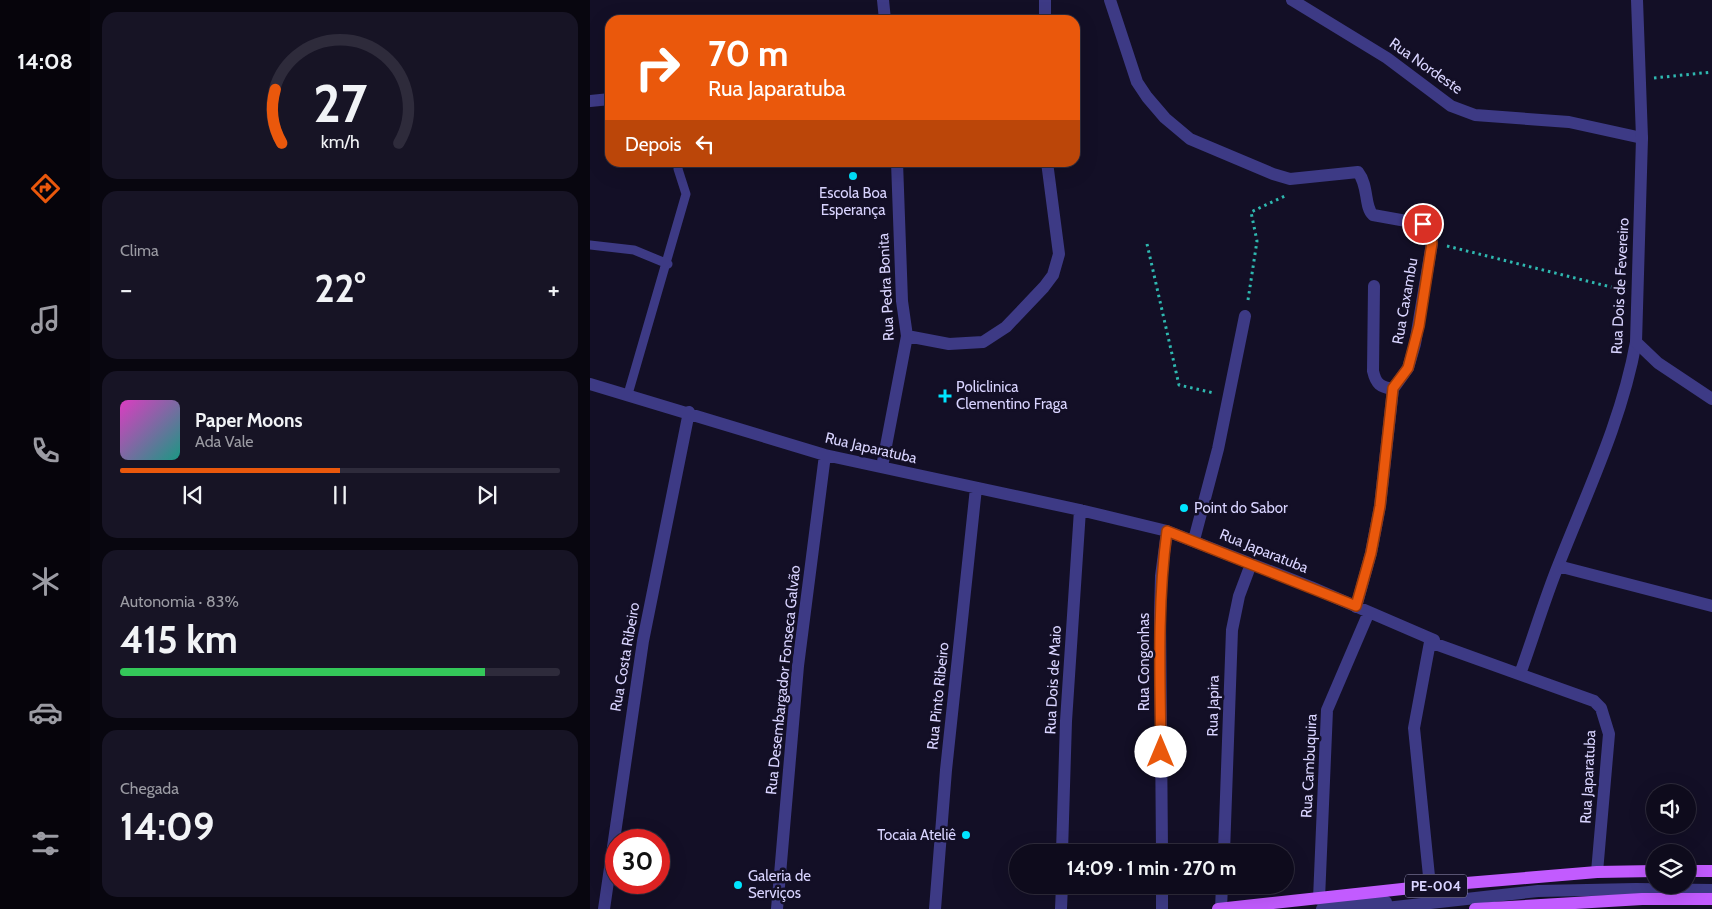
<!DOCTYPE html>
<html lang="pt">
<head>
<meta charset="utf-8">
<style>
	:root { --surface:#0e0b1c; --page:#171425; --text:#f1f3f6; --muted:#9b9ba3; --line:#2e2b3b; --accent:#ea580c }
	body { margin:0; font-family:Cabin,sans-serif; background:var(--page); color:var(--text); height:100vh; display:flex; flex-direction:column; font-size:19px; white-space:nowrap }
	* { box-sizing:border-box; margin:0 }
	p { font-size:16px; color:var(--muted) }
	.icon { flex:none; width:28px; height:28px; fill:none; stroke:currentColor; stroke-width:2; stroke-linecap:round; stroke-linejoin:round }
	.map { position:relative; flex:1; overflow:hidden }
	.panel { display:flex; flex-direction:column; gap:12px; padding:12px; background:#08060f; width:500px }
	.panel>* { flex:none }
	.top-card { position:absolute; left:15px; top:15px; width:475px; height:152px; border-radius:15px; box-shadow:0 5px 20px #0002,0 0 0 1px var(--line); background:#ea580c; color:#fff; overflow:hidden }
	.buttons { position:absolute; left:1056px; top:784px; display:grid; gap:10px }
	.buttons a { display:grid; place-items:center; width:50px; height:50px; border-radius:50%; background:var(--surface); box-shadow:0 5px 20px #0002,0 0 0 1px var(--line); font-size:25px }
	.speed { position:absolute; left:15px; top:829px; display:flex; gap:10px; font-size:25px; font-weight:700; text-align:center }
	.speed>* { display:grid; place-content:center; width:65px; height:65px; border-radius:50%; background:var(--surface); box-shadow:0 5px 20px #0002,0 0 0 1px var(--line); line-height:1 }
	.speed .limit { border:8px solid #d22; background:#fff; color:#111 }
	.pin { position:absolute; display:grid; place-items:center; width:42px; height:42px; color:#fff; margin:-21px; border:2px solid #fff; border-radius:50%; box-shadow:0 1px 5px #0007 }
	.me { position:absolute; width:55px; margin:-28px; rotate:0deg; stroke-linejoin:round; filter:drop-shadow(0 0 4px #0008) }
	.turn { display:flex; align-items:center; gap:18px; height:105px; padding:0 20px; font-size:22px }
	.turn .icon { width:65px; height:65px; stroke-width:2.5 }
	.turn b { display:block; font-size:35px; line-height:42px }
	.then { display:flex; align-items:center; height:48px; padding:0 20px; background:#0003; gap:10px; font-size:19px }
	.big { font-size:38px; font-weight:700; line-height:1.1 }
	.panel .tile { flex:1; display:flex; flex-direction:column; justify-content:center; gap:8px; min-width:0; padding:0 18px; border-radius:15px; background:var(--page) }
	.panel .dial { align-items:center; gap:0 }
	.dial svg { height:130px; overflow:visible; fill:none; stroke:var(--line); stroke-width:7; stroke-linecap:round; text-anchor:middle }
	.dial text { fill:var(--text); stroke:none }
	.song { display:flex; align-items:center; gap:15px }
	.cover { width:60px; height:60px; border-radius:8px; background:linear-gradient(135deg,hsl(310 70% 55%),hsl(170 70% 35%)) }
	.played { height:5px; border-radius:2px; background:linear-gradient(90deg,var(--accent) 50%,var(--line) 50%) }
	.keys { display:flex; justify-content:space-around; direction:ltr }
	.heat { display:flex; justify-content:space-between; align-items:center; font-size:28px; direction:ltr }
	.charge { height:8px; border-radius:4px; background:linear-gradient(90deg,#34c759 83%,var(--line) 0) }
	.trip { position:absolute; left:419px; top:844px; width:285px; height:50px; border-radius:25px; background:var(--surface); box-shadow:0 5px 20px #0002,0 0 0 1px var(--line); font-weight:700; line-height:50px; text-align:center }
	main { display:flex; flex:1; min-height:0 }
	.tab-bar { display:flex; flex-direction:column; width:90px; justify-content:space-around; align-items:center; background:#06040b; color:var(--muted) }
	.tab-bar .icon { width:35px; height:35px }
	.tab-bar .selected { color:var(--accent) }
	.tab-bar b { font-size:22px; color:var(--text) }
	.map>svg:first-child { display:block }
	.lines { fill:none; stroke-linecap:round; stroke-linejoin:round }
	.path { stroke:#2fb8b0; stroke-width:3; stroke-dasharray:2.5 4; stroke-linecap:butt }
	.service { stroke:#3d3a85; stroke-width:9 }
	.pedestrian { stroke:#3d3a85; stroke-width:12 }
	.minor { stroke:#3d3a85; stroke-width:12 }
	.tertiary { stroke:#3d3a85; stroke-width:12 }
	.primary { stroke:#c25bff; stroke-width:12 }
	.route-casing { stroke:#983908; stroke-width:12 }
	.route { stroke:#ea580c; stroke-width:9 }
	.poi-dot { fill:#00e5ff; stroke:#130f26; stroke-width:2 }
	.labels { text-anchor:middle; stroke-width:5; stroke-linejoin:round; paint-order:stroke }
	.shield { fill:#130f26; stroke:#9e99be; stroke-width:1 }
	.shield-label { font-size:14px; font-weight:bold; fill:#d9d4ff }
	.street-label { font-size:15px; fill:#d9d4ff; stroke:#130f26 }
	.poi-label { font-size:15px; fill:#d9d4ff; stroke:#130f26; text-anchor:start }
</style>
</head>
<body>
<main>
<nav class="tab-bar">
<b>14:08</b>
<svg class="icon selected" aria-label="directions" viewBox="0 0 24 24"><path d="M12 3l9 9-9 9-9-9zM9 14v-3h6M13 9l2 2-2 2"/></svg>
<svg class="icon" aria-label="music" viewBox="0 0 24 24"><path d="M9 18V5l10-2v13"/><circle cx="6" cy="18" r="3"/><circle cx="16" cy="16" r="3"/></svg>
<svg class="icon" aria-label="phone" viewBox="0 0 24 24"><path d="M5 4h4l2 5-3 2q2 4 5 5l2-3 5 2v4C11 20 4 13 5 4z"/></svg>
<svg class="icon" aria-label="climate" viewBox="0 0 24 24"><path d="M12 3v18M4 7l16 10M4 17L20 7"/></svg>
<svg class="icon" aria-label="car" viewBox="0 0 24 24"><path d="M5 17H2v-5l4-1 3-4h7l3 4 3 1v5h-3M9 17h6M6 11h13"/><circle cx="7" cy="17" r="2"/><circle cx="17" cy="17" r="2"/></svg>
<svg class="icon" aria-label="filters" viewBox="0 0 24 24"><path d="M4 7h16M4 17h16"/><circle cx="9" cy="7" r="2"/><circle cx="15" cy="17" r="2"/></svg>
</nav>
<section class="panel">
<div class="tile dial"><svg viewBox="0 0 100 80">
<path d="M14 69A42 42 0 1 1 86 69"/>
<path d="M14 69A42 42 0 0 1 10 36" stroke="#ea580c"/>
<text x="50" y="56" font-size="32" font-weight="700">27</text>
<text x="50" y="72" font-size="11">km/h</text>
</svg></div>
<div class="tile"><p>Clima</p>
<div class="heat"><a>−</a><b class="big">22°</b><a>+</a></div>
</div>
<div class="tile">
<div class="song"><i class="cover"></i><div><b>Paper Moons</b><p>Ada Vale</p></div></div>
<div class="played"></div>
<div class="keys"><svg class="icon" aria-label="previous" viewBox="0 0 24 24"><path d="M18 5L8 12l10 7zM5 5v14"/></svg><svg class="icon" aria-label="pause" viewBox="0 0 24 24"><path d="M8 5v14M16 5v14"/></svg><svg class="icon" aria-label="next" viewBox="0 0 24 24"><path d="M6 5l10 7-10 7zM19 5v14"/></svg></div>
</div>
<div class="tile"><p>Autonomia · 83%</p><b class="big">415 km</b><div class="charge"></div></div>
<div class="tile"><p>Chegada</p><b class="big">14:09</b></div>
</section>
<div class="map">
<svg width="1122" height="909" viewBox="0 0 1122 909">
	<rect width="100%" height="100%" fill="#130f26"/>
	<g class="lines">
		<path class="path" d="M 1064,78 L 1122,72
			M 557,244 L 589,385 L 624,393
			M 857,246 L 1033,290
			M 658,300 L 667,241 L 661,212 L 697,195"/>
		<path class="service" d="M 0,245 L 44,250 L 78,264
			M 38,394 L 96,194 L 88,169 L 89,162"/>
		<path class="pedestrian" d="M 732,909 L 796,902
			M 787,909 L 948,891 L 1046,889 L 1122,890"/>
		<path class="minor" d="M 293,0 L 295,20
			M 455,0 L 455,20
			M 520,0 L 547,82 L 557,97 L 575,118 L 600,139 L 683,174 L 700,179 L 768,172 C 779,186 774,207 783,215 L 833,224 L 838,227 L 842,243 L 825,344 L 818,368 L 803,389 L 790,506 L 781,553 L 766,607
			M 702,0 L 797,58 L 861,106 L 885,115 L 979,122 L 1052,138
			M 0,101 L 20,99
			M 784,286 L 783,371 C 786,384 790,387 803,389
			M 317,336 L 359,344 L 393,342 L 416,327 L 454,287 L 463,275 L 469,254 L 457,162
			M 0,384 L 235,455 L 490,510 L 577,531 L 721,587 L 844,640 L 840,642 L 1004,701 L 1011,708 L 1019,734 L 1007,872
			M 292,467 L 317,336 L 312,301 L 307,162
			M 604,540 L 628,449 L 655,316
			M 968,566 L 1122,606
			M 930,674 C 943,638 954,601 968,566 C 997,492 1032,420 1046,342
			M 472,852 L 476,721 L 490,510
			M 572,852 L 570,613 L 571,576 L 577,531
			M 634,852 L 642,630 L 649,596 L 661,564
			M 572,885 L 572,909
			M 840,886 L 824,728 L 840,642
			M 729,899 L 737,710 L 779,612
			M 14,909 L 53,641 L 99,412
			M 187,909 L 208,666 L 235,455
			M 345,909 L 356,770 L 386,488
			M 471,909 L 472,885
			M 631,909 L 632,885"/>
		<path class="tertiary" d="M 1047,0 L 1052,138 L 1046,342 L 1068,363 L 1122,399"/>
		<path class="primary" d="M 1098,871 L 1122,871
			M 628,909 L 840,886 L 1007,872 L 1065,871
			M 885,909 L 1052,899 L 1122,899"/>
	</g>
	<g class="lines">
		<defs>
			<path id="route" d="M 571,752 C 570,678 567,605 577,531 L 766,606 L 781,553 L 790,506 L 803,388 L 818,368 L 829,326 L 842,243 L 838,227 L 833,224"/>
		</defs>
		<use href="#route" class="route-casing"/>
		<use href="#route" class="route"/>
	</g>
	<g class="poi-dot">
		<circle cx="263" cy="176" r="5"/>
		<path d="M352.5 388.5h5v5h5v5h-5v5h-5v-5h-5v-5h5z"/>
		<circle cx="594" cy="508" r="5"/>
		<circle cx="376" cy="835" r="5"/>
		<circle cx="148" cy="885" r="5"/>
	</g>
	<g class="labels">
		<rect class="shield" x="815" y="874.5" width="62" height="23" rx="4"/>
		<g class="shield-label">
			<text x="846" y="891">PE-004</text>
		</g>
		<g class="street-label">
			<text transform="translate(836 66) rotate(35)" y="5">Rua Nordeste</text>
			<text transform="translate(1030 286) rotate(-87)" y="5">Rua Dois de Fevereiro</text>
			<text transform="translate(296 287) rotate(-93)" y="5">Rua Pedra Bonita</text>
			<text transform="translate(815 301) rotate(-80)" y="5">Rua Caxambu</text>
			<text transform="translate(281 448) rotate(13)" y="5">Rua Japaratuba</text>
			<text transform="translate(674 551) rotate(22)" y="5">Rua Japaratuba</text>
			<text transform="translate(35 657) rotate(-80)" y="5">Rua Costa Ribeiro</text>
			<text transform="translate(554 662) rotate(-90)" y="5">Rua Congonhas</text>
			<text transform="translate(193 680) rotate(-84)" y="5">Rua Desembargador Fonseca Galvão</text>
			<text transform="translate(463 680) rotate(-87)" y="5">Rua Dois de Maio</text>
			<text transform="translate(348 696) rotate(-84)" y="5">Rua Pinto Ribeiro</text>
			<text transform="translate(623 706) rotate(-89)" y="5">Rua Japira</text>
			<text transform="translate(719 766) rotate(-87)" y="5">Rua Cambuquira</text>
			<text transform="translate(998 777) rotate(-87)" y="5">Rua Japaratuba</text>
		</g>
		<g class="poi-label">
			<text x="263" y="198" text-anchor="middle">Escola Boa<tspan x="263" dy="17">Esperança</tspan></text>
			<text x="366" y="392">Policlinica<tspan x="366" dy="17">Clementino Fraga</tspan></text>
			<text x="604" y="513">Point do Sabor</text>
			<text x="366" y="840" text-anchor="end">Tocaia Ateliê</text>
			<text x="158" y="881">Galeria de<tspan x="158" dy="17">Serviços</tspan></text>
		</g>
	</g>
</svg>
<div class="buttons">
<a><svg class="icon" aria-label="sound" viewBox="0 0 24 24"><path d="M4 9h4l5-4v14l-5-4H4zM17 9q2 3 0 6"/></svg></a>
<a><svg class="icon" aria-label="layers" viewBox="0 0 24 24"><path d="M12 4l9 5-9 5-9-5zM3 14l9 5 9-5"/></svg></a>
</div>
<div class="speed"><div class="limit">30</div></div>
<div class="pin" style="left:833px;top:224px;background:#d93025"><svg class="icon" aria-label="arrive" viewBox="0 0 24 24"><path d="M6 21V4h12l-3 4 3 4H6"/></svg></div>
<svg class="me" style="left:571px;top:752px" viewBox="-20 -20 40 40"><circle r="19" fill="#fff"/><path d="M0-13L10 11 0 6-10 11z" fill="#ea580c"/></svg>
<div class="trip">14:09 · 1 min · 270 m</div>
<div class="top-card">
<div class="turn"><svg class="icon" aria-label="right" viewBox="0 0 24 24"><path d="M7 20v-9h11M14 6l5 5-5 5"/></svg><div><b>70 m</b>Rua Japaratuba</div></div>
<div class="then">Depois<svg class="icon" aria-label="left" viewBox="0 0 24 24"><path d="M17 20v-9H6M10 6l-5 5 5 5"/></svg></div>
</div>
</div>
</main>
</body>
</html>
